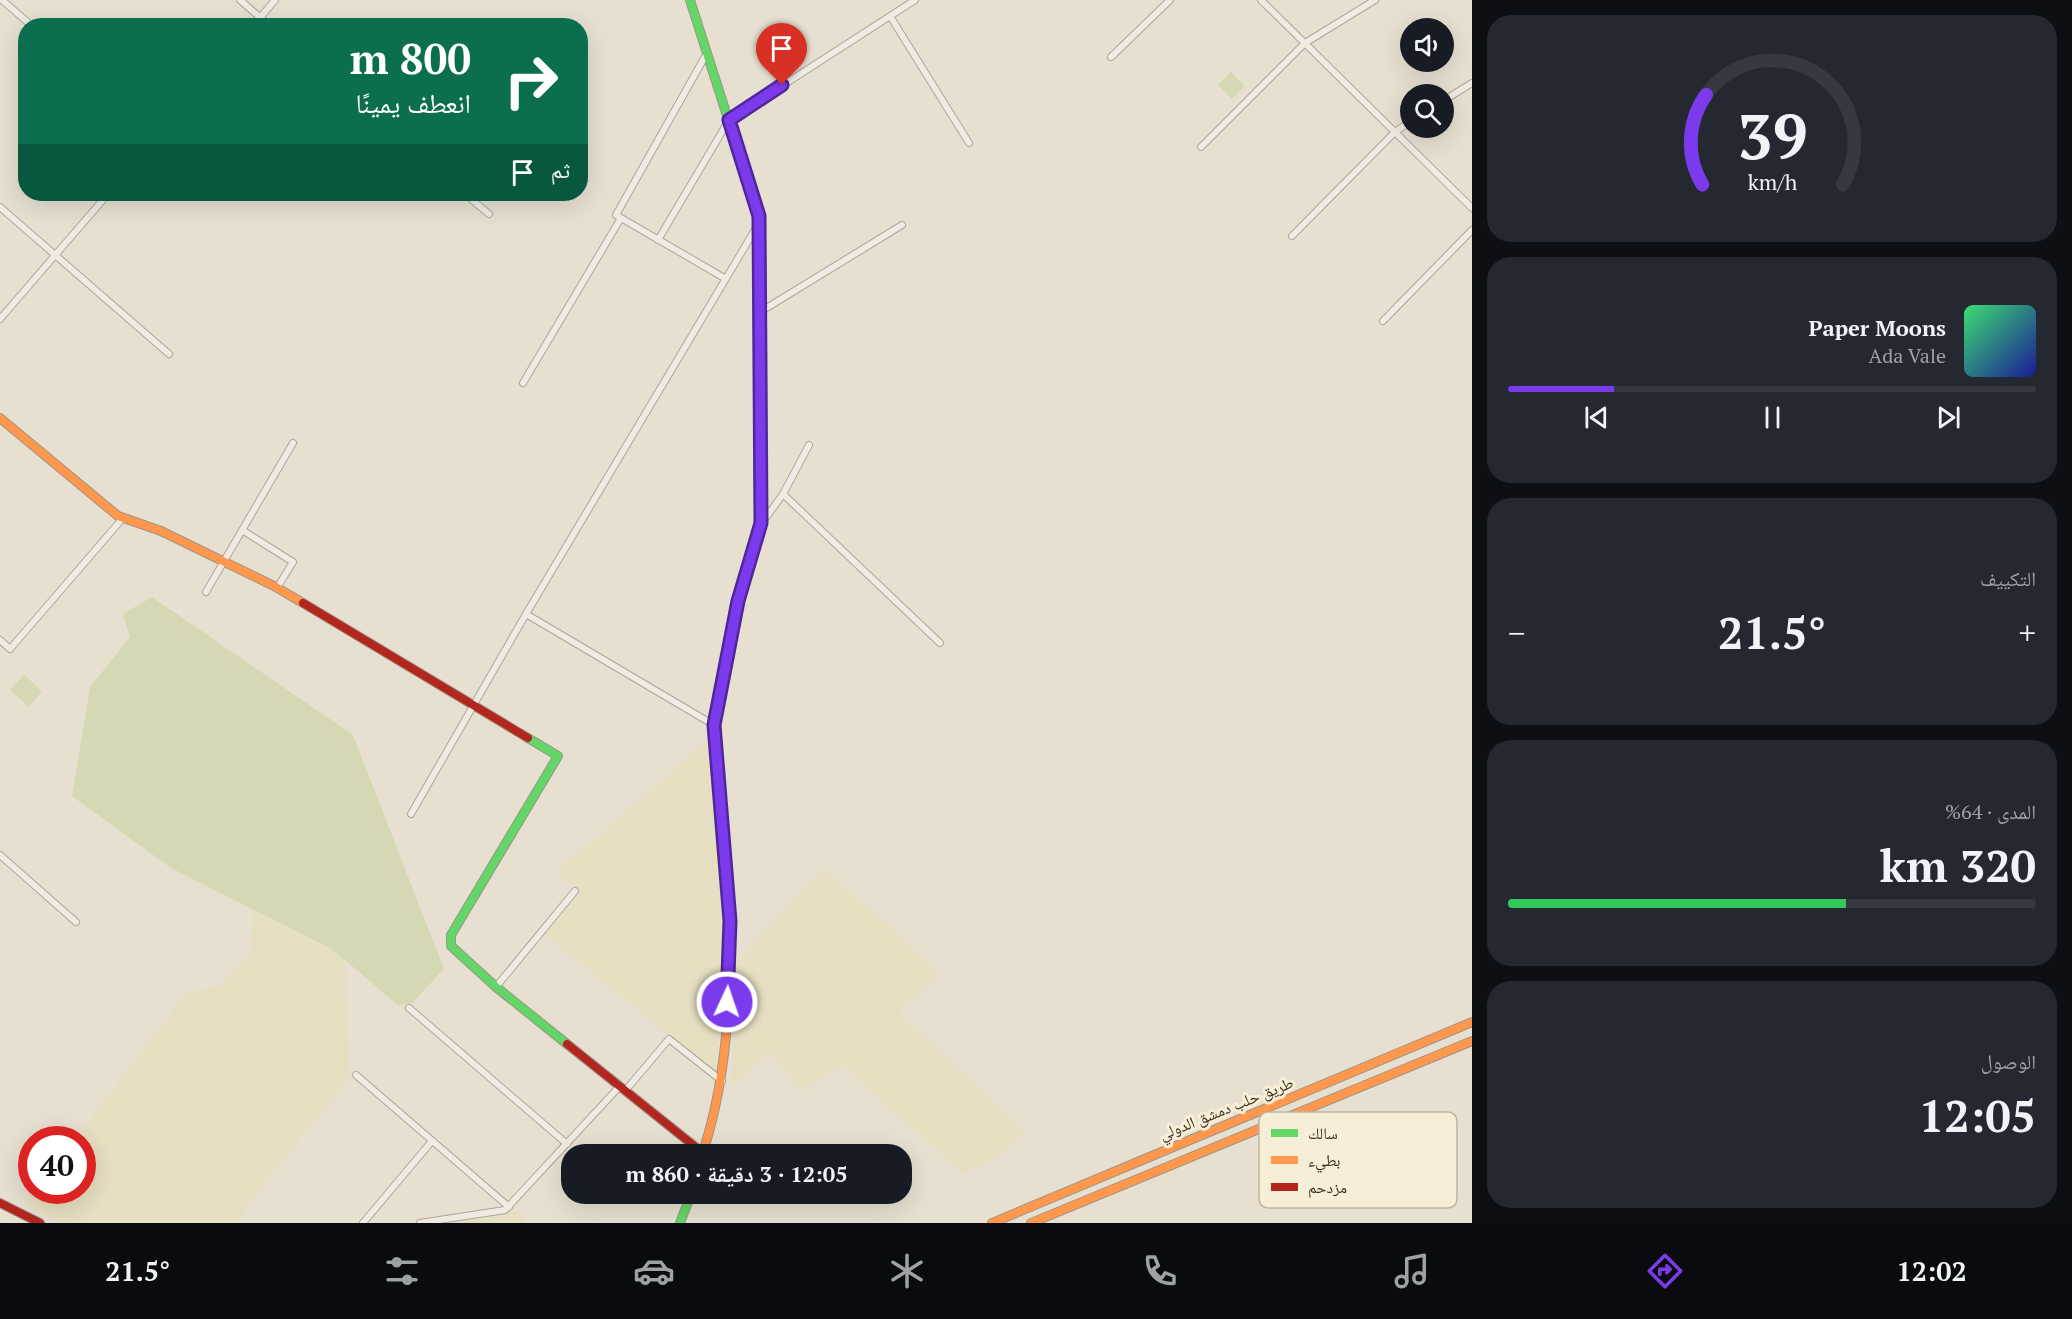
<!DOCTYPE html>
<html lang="ar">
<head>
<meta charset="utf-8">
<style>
	:root { --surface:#171b24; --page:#242831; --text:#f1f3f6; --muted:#9ea1a6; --line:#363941; --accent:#7c3aed }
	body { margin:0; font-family:"PT Serif","Noto Naskh Arabic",serif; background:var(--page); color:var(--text); direction:rtl; height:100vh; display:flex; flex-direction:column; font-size:22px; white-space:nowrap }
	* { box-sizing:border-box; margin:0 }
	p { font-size:20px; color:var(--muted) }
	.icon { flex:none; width:33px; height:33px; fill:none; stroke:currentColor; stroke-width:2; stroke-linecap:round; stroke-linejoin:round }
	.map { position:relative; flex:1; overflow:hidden; direction:ltr }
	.sheet { display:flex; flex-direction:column; gap:15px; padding:15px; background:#0d0f14; width:600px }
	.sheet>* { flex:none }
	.top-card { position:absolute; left:18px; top:18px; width:570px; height:183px; border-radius:24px; box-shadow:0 6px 24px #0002; direction:rtl; background:#0b6e4f; color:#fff; overflow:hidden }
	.controls { position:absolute; left:1400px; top:18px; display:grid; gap:12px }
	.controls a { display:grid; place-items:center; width:54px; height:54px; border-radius:50%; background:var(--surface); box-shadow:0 6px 24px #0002; font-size:30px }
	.speed { position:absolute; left:18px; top:1126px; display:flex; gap:12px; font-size:30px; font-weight:700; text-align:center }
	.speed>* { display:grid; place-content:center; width:78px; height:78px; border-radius:50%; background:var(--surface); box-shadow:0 6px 24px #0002; line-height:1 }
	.speed .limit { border:9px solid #d22; background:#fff; color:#111 }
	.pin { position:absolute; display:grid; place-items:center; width:51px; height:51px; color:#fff; margin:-62px -26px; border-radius:50% 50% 50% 0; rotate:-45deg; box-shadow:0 0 6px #0007 }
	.pin .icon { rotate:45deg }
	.me { position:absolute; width:66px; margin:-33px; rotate:3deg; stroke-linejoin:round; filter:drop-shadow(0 0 4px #0008) }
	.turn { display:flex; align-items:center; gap:21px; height:126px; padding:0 18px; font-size:27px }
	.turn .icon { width:78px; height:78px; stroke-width:2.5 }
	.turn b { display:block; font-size:42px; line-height:51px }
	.then { display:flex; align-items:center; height:57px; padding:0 18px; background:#0003; gap:12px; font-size:22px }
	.big { font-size:45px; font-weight:700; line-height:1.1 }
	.sheet .card { flex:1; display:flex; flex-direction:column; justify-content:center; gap:9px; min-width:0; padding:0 21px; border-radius:24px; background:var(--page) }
	.sheet .dial { align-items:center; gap:0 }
	.dial svg { height:156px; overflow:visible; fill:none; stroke:var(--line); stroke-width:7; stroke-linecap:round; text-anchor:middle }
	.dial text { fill:var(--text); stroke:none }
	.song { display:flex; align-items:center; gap:18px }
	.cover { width:72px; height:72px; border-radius:9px; background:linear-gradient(135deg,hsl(140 70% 55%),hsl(240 70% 35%)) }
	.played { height:6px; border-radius:3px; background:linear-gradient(90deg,var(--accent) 20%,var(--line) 20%) }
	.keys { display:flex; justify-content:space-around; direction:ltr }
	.heat { display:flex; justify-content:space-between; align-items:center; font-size:33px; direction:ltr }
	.charge { height:9px; border-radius:4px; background:linear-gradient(90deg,#34c759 64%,var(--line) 0) }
	.trip { position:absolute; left:561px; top:1144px; width:351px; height:60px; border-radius:24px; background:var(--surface); box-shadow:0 6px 24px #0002; font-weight:700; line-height:60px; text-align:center; direction:rtl }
	.menu { display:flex; height:96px; justify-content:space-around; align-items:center; background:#090b0e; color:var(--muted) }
	.menu .icon { width:42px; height:42px }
	.menu .on { color:var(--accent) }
	.menu b { font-size:27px; color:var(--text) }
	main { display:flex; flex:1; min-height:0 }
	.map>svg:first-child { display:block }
	.farmland { fill:#e6dfc2 }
	.green { fill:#d6d7b3 }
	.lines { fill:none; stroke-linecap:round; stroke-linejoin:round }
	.street-casing { stroke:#ada599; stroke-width:8 }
	.fast-casing { stroke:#9c958a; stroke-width:10 }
	.slow-casing { stroke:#9c958a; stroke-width:10 }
	.jam-casing { stroke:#9c958a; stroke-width:10 }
	.street { stroke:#efebe3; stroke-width:6 }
	.fast { stroke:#63d668; stroke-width:8 }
	.slow { stroke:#ff974d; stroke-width:8 }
	.jam { stroke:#b3261e; stroke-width:8 }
	.route-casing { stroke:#51269a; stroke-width:15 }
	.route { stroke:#7c3aed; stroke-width:10 }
	.labels { text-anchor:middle; stroke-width:6; stroke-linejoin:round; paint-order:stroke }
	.street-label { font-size:16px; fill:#3d2e20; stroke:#f7eed8 }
	.key { fill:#f7eed8; stroke:#bfb4a1; stroke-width:1.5 }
	.key-label { font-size:16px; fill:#3d2e20 }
</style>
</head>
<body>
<main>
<section class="sheet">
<div class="card dial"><svg viewBox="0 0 100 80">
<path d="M14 69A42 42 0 1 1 86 69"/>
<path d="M14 69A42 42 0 0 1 16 23" stroke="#7c3aed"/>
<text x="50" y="56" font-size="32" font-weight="700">39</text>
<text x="50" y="72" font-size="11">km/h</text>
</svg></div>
<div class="card">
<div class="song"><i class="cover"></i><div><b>Paper Moons</b><p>Ada Vale</p></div></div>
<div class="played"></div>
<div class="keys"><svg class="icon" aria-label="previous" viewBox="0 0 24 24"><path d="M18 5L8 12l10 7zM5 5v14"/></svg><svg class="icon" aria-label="pause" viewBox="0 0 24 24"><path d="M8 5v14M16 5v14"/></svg><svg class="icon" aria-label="next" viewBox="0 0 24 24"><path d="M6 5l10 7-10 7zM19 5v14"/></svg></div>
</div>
<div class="card"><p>التكييف</p>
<div class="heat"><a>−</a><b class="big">21.5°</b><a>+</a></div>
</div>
<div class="card"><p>المدى · 64%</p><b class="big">320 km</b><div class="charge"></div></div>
<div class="card"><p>الوصول</p><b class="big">12:05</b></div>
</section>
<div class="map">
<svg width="1472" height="1223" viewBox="0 0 1472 1223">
	<rect width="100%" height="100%" fill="#e7e0d1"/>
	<path class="farmland" d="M 709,739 L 713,811 L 724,912 L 717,1074 L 545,935 L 580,892 L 556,872 Z
		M 824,868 L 941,973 L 899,1012 L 1025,1131 L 1002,1154 L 963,1174 L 842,1065 L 802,1091 L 768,1053 L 731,1088 L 735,962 Z
		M 254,909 L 332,949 L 346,961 L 349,1080 L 267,1180 L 237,1223 L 60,1223 L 25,1204 L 35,1191 L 82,1191 L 82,1140 L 74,1140 L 186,993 L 220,985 L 250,954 Z
		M 521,1211 L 525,1223 L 435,1223 Z"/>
	<path class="green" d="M 1231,72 L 1245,86 L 1232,99 L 1218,85 Z
		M 152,597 L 353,735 L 444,969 L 412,1003 L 398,1005 L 332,949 L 171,868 L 72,796 L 90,687 L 130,637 L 123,614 Z
		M 24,675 L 42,691 L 29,707 L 10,690 Z"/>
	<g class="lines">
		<defs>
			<path id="street" d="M 2,0 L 32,26
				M 240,0 L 270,26
				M 1261,0 L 1472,208
				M 890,16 L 969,143
				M 253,26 L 275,0
				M 707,53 L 616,215 L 726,279
				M 1111,57 L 1170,0
				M 1443,101 L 1472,83
				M 1201,147 L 1305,43 L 1375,0
				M 465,194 L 489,214
				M 0,207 L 169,354
				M 1292,236 L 1395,132 L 1410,122
				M 658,240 L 729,120 L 915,0
				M 760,312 L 902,225
				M 0,319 L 108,194
				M 1383,321 L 1472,230
				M 523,383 L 621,218
				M 783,494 L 940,643
				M 762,523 L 783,494 L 809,445
				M 242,530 L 293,562 L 277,588
				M 206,592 L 293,443
				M 526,614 L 714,725
				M 0,640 L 10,649 L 123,518
				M 411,814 L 526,614 L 759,223
				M 0,855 L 76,922
				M 496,987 L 575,891
				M 409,1008 L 567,1144
				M 356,1075 L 509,1207
				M 625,1091 L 669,1039 L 722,1081
				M 363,1223 L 432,1141
				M 420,1223 L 505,1210 L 619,1087"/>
			<path id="fast" d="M 690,0 L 759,216 L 761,500
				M 528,738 L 558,756 L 451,935 L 451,946 L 496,987 L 567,1044
				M 680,1223 L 691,1194"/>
			<path id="slow" d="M 0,418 L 118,516 L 161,531 L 274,586 L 303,603
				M 702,1155 C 735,1056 732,948 724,845
				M 992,1223 L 1472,1022
				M 1031,1223 L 1472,1041"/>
			<path id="jam" d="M 303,603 L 528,738
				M 724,845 L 714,725 L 738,601 L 761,523 L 761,500
				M 567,1044 L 703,1153
				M 0,1203 L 40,1223"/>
		</defs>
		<use href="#street" class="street-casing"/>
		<use href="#fast" class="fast-casing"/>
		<use href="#slow" class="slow-casing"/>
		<use href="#jam" class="jam-casing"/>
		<use href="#street" class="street"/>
		<use href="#fast" class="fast"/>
		<use href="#slow" class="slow"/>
		<use href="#jam" class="jam"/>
	</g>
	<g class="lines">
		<defs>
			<path id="route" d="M 727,1002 L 730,921 L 714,725 L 738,601 L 761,523 L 759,216 L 729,120 L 782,85"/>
		</defs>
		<use href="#route" class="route-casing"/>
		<use href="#route" class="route"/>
	</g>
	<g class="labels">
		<g class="street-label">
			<text transform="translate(1226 1108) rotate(-22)" y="6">طريق حلب دمشق الدولي</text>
		</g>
	</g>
	<rect x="1259" y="1112" width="198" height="96" rx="9" class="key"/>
	<rect x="1271" y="1129" width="27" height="8" fill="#63d668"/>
	<rect x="1271" y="1156" width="27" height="8" fill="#ff974d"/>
	<rect x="1271" y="1183" width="27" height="8" fill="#b3261e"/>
	<g class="key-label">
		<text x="1308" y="1139">سالك</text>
		<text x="1308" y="1166">بطيء</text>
		<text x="1308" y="1193">مزدحم</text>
	</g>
</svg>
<div class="controls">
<a><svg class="icon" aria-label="sound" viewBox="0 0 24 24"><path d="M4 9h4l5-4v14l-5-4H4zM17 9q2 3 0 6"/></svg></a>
<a><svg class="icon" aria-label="search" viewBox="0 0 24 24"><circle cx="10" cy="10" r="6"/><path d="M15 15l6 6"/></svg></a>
</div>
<div class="speed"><div class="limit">40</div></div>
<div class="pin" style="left:782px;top:85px;background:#d93025"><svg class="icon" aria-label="arrive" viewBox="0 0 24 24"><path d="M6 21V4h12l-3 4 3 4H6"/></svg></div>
<svg class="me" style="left:727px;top:1002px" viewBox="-20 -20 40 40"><circle r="17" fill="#7c3aed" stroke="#fff" stroke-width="3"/><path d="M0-11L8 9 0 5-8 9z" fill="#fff"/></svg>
<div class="trip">12:05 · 3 دقيقة · 860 m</div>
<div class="top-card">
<div class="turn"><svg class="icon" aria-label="right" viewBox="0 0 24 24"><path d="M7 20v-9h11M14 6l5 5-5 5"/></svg><div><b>800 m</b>انعطف يمينًا</div></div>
<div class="then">ثم<svg class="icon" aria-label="arrive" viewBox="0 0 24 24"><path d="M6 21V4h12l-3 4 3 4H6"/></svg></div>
</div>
</div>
</main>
<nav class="menu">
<b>12:02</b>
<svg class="icon on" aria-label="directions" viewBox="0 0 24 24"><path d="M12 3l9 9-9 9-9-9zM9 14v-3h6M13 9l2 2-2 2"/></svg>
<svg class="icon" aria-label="music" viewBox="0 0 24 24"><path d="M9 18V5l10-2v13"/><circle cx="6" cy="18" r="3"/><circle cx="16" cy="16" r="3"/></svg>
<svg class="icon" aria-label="phone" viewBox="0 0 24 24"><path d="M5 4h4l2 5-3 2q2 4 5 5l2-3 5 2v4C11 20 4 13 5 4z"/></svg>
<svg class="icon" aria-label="climate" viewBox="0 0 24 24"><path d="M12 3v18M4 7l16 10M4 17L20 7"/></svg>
<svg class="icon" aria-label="car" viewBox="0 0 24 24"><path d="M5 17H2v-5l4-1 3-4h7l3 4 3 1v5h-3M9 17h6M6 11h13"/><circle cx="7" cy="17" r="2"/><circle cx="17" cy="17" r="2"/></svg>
<svg class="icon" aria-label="filters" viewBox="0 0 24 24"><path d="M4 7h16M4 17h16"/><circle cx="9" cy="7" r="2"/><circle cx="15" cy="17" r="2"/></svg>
<b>21.5°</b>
</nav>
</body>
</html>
